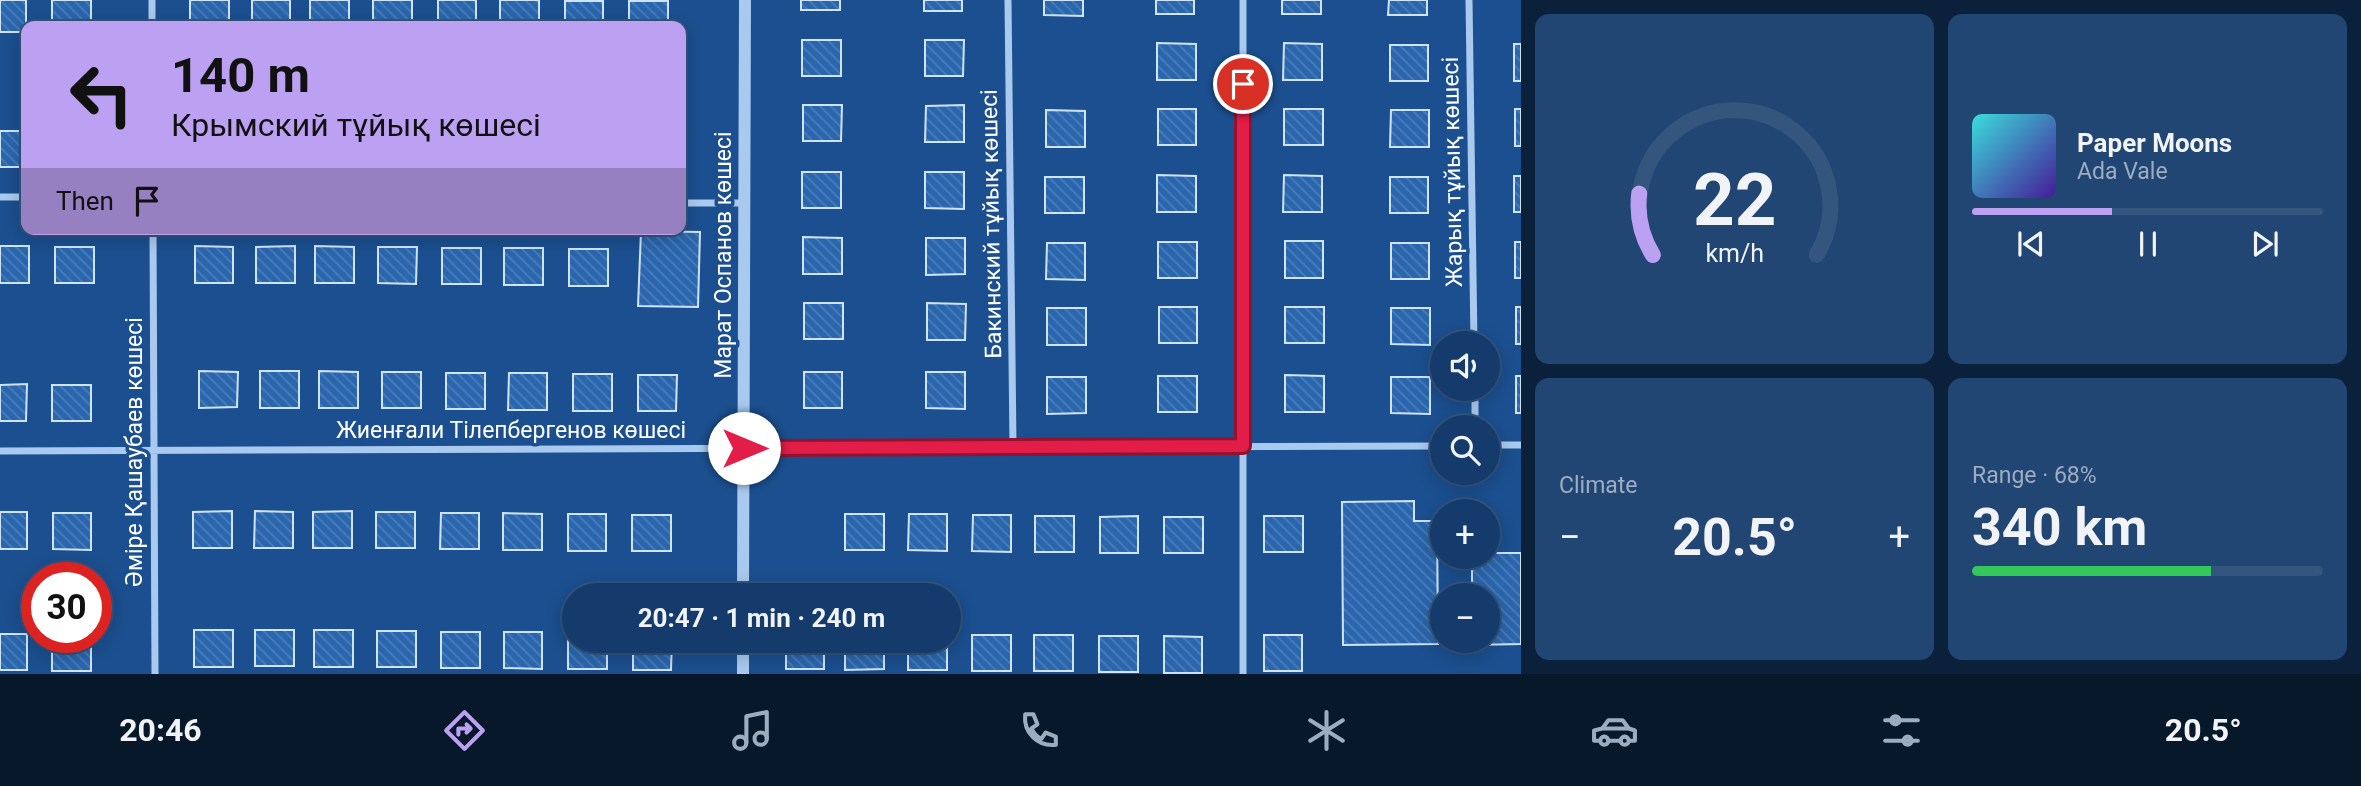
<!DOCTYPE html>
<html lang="en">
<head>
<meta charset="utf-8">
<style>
	:root { --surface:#143b6b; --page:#214673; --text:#f1f3f6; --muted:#9dadc1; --line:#33557e; --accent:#bca0f2 }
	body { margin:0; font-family:Roboto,sans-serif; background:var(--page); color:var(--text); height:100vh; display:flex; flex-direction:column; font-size:26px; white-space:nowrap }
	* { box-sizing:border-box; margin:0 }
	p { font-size:23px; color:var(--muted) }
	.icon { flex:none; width:38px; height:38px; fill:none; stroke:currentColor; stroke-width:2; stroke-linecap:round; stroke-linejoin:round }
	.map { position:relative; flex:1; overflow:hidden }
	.side { display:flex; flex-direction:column; gap:14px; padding:14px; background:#0b203b; width:840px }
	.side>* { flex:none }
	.guide { position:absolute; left:21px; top:21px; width:665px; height:214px; border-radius:14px; box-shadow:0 4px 18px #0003,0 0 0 2px var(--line); background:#bca0f2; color:#111; overflow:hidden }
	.fabs { position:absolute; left:1430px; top:331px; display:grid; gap:14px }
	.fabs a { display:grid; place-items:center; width:70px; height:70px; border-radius:50%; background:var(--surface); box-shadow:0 4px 18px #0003,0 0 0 2px var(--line); font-size:35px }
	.speed { position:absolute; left:21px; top:562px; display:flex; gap:14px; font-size:35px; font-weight:700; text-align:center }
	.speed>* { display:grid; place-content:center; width:91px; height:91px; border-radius:50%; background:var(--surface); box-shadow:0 4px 18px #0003,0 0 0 2px var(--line); line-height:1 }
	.speed .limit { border:10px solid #d22; background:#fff; color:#111 }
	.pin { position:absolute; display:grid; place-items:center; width:60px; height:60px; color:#fff; margin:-30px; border:4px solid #fff; border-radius:50%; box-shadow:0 2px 7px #0007 }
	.me { position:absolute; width:77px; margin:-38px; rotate:90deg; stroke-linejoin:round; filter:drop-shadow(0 0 5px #0008) }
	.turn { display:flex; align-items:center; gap:24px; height:147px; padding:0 35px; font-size:32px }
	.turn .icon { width:91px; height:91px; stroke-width:2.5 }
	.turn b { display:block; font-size:49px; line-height:60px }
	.then { display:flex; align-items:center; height:66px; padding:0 35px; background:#0003; gap:14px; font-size:26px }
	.big { font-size:52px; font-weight:700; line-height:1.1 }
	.side .widget { flex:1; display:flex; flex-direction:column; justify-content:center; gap:10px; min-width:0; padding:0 24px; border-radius:14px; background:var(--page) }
	.side .dial { align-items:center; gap:0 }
	.dial svg { height:182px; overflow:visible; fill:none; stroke:var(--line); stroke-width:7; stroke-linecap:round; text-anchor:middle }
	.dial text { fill:var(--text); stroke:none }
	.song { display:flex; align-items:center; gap:21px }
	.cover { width:84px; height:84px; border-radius:10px; background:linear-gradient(135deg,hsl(180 70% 55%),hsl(260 70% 35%)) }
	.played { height:7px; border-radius:4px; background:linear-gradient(90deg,var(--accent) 40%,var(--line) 40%) }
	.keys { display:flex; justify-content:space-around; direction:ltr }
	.heat { display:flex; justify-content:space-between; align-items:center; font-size:38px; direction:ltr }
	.charge { height:10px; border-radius:5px; background:linear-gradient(90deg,#34c759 68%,var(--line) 0) }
	.side .tiles { flex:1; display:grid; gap:14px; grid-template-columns:repeat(2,1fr) }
	.trip { position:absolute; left:562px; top:583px; width:399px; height:70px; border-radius:35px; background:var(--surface); box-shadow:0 4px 18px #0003,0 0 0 2px var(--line); font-weight:700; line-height:70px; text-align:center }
	.dock { display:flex; height:112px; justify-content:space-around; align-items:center; background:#08182b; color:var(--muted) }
	.dock .icon { width:49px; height:49px }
	.dock .on { color:var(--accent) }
	.dock b { font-size:32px; color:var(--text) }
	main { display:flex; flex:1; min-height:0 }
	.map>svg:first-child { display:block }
	.building { fill:url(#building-back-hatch); stroke:#cfe3fa; stroke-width:2 }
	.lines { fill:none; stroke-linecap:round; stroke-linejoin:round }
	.minor { stroke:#a9c9ee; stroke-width:7 }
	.tertiary { stroke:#a9c9ee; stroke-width:12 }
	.route-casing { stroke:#92132f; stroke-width:18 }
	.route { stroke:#e11d48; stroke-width:12 }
	.labels { text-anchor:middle; stroke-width:7; stroke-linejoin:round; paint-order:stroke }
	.street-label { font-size:23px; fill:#fff; stroke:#1b4f8f }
</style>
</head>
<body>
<main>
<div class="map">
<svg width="1521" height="674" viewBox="0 0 1521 674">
	<defs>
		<pattern id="building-back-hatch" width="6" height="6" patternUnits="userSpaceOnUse" patternTransform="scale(1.75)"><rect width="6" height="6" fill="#2a66ad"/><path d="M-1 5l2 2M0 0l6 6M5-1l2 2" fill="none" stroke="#4a7db9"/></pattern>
	</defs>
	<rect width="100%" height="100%" fill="#1b4f8f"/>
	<path class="building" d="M 0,0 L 26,0 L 26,32 L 0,32 Z
		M 52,0 L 91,0 L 91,26 L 52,26 Z
		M 190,0 L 229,0 L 229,26 L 190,26 Z
		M 252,0 L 290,0 L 290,26 L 252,26 Z
		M 310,0 L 349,0 L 349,26 L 310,26 Z
		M 373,0 L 412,0 L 412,26 L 373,26 Z
		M 438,0 L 476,0 L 476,26 L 438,26 Z
		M 500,0 L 539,0 L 539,26 L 500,26 Z
		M 801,0 L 840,0 L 840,10 L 801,10 Z
		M 924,0 L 962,0 L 962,11 L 924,11 Z
		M 1044,0 L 1083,0 L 1083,16 L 1044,15 Z
		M 1156,0 L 1194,0 L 1194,14 L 1156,14 Z
		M 1282,0 L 1321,0 L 1321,14 L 1282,14 Z
		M 1389,0 L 1427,0 L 1427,15 L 1388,15 Z
		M 565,1 L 603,1 L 603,26 L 565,26 Z
		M 629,1 L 668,1 L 668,26 L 629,26 Z
		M 802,40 L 841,40 L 841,76 L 802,76 Z
		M 925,40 L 964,40 L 963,76 L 925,76 Z
		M 1157,43 L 1196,44 L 1196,80 L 1157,80 Z
		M 1284,43 L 1322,44 L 1322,80 L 1283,80 Z
		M 1514,44 L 1521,44 L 1521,81 L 1514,81 Z
		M 1390,45 L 1428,45 L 1428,81 L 1390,81 Z
		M 803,105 L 842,105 L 841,141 L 803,141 Z
		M 964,105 L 964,142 L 925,142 L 926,106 Z
		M 1158,109 L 1196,109 L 1196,145 L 1158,145 Z
		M 1284,109 L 1323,109 L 1323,145 L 1284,145 Z
		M 1515,109 L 1521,109 L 1521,146 L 1515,146 Z
		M 1046,110 L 1085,111 L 1085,147 L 1046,147 Z
		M 1391,110 L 1429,110 L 1429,147 L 1390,147 Z
		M 0,131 L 22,131 L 22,167 L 0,167 Z
		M 802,172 L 841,172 L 841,208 L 802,208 Z
		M 925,172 L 964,172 L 964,209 L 925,208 Z
		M 1157,175 L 1196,176 L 1196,212 L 1157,212 Z
		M 1284,175 L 1322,176 L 1322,212 L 1283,212 Z
		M 1514,176 L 1521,176 L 1521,212 L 1514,212 Z
		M 1045,177 L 1084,177 L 1084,213 L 1045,213 Z
		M 1390,177 L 1428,177 L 1428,213 L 1390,213 Z
		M 641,231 L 700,232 L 698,307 L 638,306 Z
		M 803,237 L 842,238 L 842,274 L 803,274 Z
		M 926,238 L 965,238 L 965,274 L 926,275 Z
		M 1285,241 L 1323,241 L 1323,278 L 1285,278 Z
		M 1158,242 L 1197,242 L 1197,278 L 1158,278 Z
		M 1515,242 L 1521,242 L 1521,278 L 1515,278 Z
		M 1047,243 L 1085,243 L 1085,280 L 1046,279 Z
		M 1391,243 L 1429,243 L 1429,279 L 1391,279 Z
		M 0,246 L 29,246 L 29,283 L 0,283 Z
		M 195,246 L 233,247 L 233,283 L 195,283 Z
		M 295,246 L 295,283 L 256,283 L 256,247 Z
		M 315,246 L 354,247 L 354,283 L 315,283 Z
		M 55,247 L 94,247 L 94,283 L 55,283 Z
		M 378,247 L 417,247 L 416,284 L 378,283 Z
		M 442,248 L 481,248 L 481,284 L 442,284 Z
		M 504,248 L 543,248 L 543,285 L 504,285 Z
		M 569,249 L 608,249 L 608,286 L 569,286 Z
		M 804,303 L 843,303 L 843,339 L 804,339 Z
		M 927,303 L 966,304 L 965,340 L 927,340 Z
		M 1159,307 L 1197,307 L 1197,343 L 1159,343 Z
		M 1285,307 L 1324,307 L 1324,343 L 1285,343 Z
		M 1516,307 L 1521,307 L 1521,344 L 1516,344 Z
		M 1047,308 L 1086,308 L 1086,345 L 1047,345 Z
		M 1391,308 L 1430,308 L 1430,345 L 1391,344 Z
		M 199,371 L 238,372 L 237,407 L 199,408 Z
		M 260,371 L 299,371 L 299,408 L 260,408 Z
		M 319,371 L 358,372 L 358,408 L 319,408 Z
		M 382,372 L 421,372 L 421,408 L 382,408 Z
		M 804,372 L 842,372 L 842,408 L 804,408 Z
		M 926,372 L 965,372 L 965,409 L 926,408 Z
		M 446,373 L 485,373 L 485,409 L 446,409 Z
		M 509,373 L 547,373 L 547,410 L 508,410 Z
		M 573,374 L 612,374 L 612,411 L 573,411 Z
		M 638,375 L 677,375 L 676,411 L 638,411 Z
		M 1285,375 L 1324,376 L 1324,412 L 1285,412 Z
		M 1158,376 L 1197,376 L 1197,412 L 1158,412 Z
		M 1516,376 L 1521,376 L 1521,413 L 1516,413 Z
		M 1047,377 L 1086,377 L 1086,413 L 1047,414 Z
		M 1391,377 L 1430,377 L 1430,414 L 1391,413 Z
		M 27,384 L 26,421 L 0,421 L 0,385 Z
		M 52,385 L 91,385 L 91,421 L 52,421 Z
		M 1414,501 L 1414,521 L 1437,521 L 1438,644 L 1343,645 L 1342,502 Z
		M 232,511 L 232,548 L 193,548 L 193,512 Z
		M 255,511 L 293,512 L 293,548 L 254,548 Z
		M 352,511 L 352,548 L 313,548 L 313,512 Z
		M 0,512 L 27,512 L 27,549 L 0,549 Z
		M 376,512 L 415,512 L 415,548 L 376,548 Z
		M 53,513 L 91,513 L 91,550 L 53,549 Z
		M 441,513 L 479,513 L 479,549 L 440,549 Z
		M 503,513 L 542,514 L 542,550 L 503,550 Z
		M 568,514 L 606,514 L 606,551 L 568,551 Z
		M 845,514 L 884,514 L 884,550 L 845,550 Z
		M 909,514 L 947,514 L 947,551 L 908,550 Z
		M 632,515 L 671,515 L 671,551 L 632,551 Z
		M 973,515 L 1011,515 L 1011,552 L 972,551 Z
		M 1035,516 L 1074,516 L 1074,552 L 1035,552 Z
		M 1138,516 L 1138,553 L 1100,553 L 1100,517 Z
		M 1264,516 L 1303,516 L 1303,552 L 1264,552 Z
		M 1164,517 L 1203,517 L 1203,553 L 1164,553 Z
		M 1488,553 L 1521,553 L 1521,644 L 1473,645 L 1473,640 L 1488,640 L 1488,595 L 1472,595 L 1472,556 L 1488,556 Z
		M 194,630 L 233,630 L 233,667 L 194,667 Z
		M 255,630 L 294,630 L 294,666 L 255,666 Z
		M 314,630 L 353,630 L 353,667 L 314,667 Z
		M 377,631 L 416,631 L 416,667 L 377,667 Z
		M 441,632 L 480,632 L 480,668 L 441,668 Z
		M 504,632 L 542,632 L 542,669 L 504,668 Z
		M 568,633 L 574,633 L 574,640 L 607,640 L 607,669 L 568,669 Z
		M 0,634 L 27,634 L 27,670 L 0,670 Z
		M 972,635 L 1011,635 L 1011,671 L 972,671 Z
		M 1034,635 L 1073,635 L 1073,671 L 1034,671 Z
		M 1264,635 L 1302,635 L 1302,671 L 1264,671 Z
		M 1099,636 L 1138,636 L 1138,672 L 1099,672 Z
		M 1164,636 L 1202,637 L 1202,673 L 1164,673 Z
		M 52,637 L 91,637 L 91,671 L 52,671 Z
		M 633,640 L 672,640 L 671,670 L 633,670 Z
		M 786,640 L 824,640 L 824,669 L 786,669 Z
		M 845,640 L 884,640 L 884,669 L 845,670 Z
		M 908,640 L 947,640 L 947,670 L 908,670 Z"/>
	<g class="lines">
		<path class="minor" d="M 152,0 L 152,26
			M 1008,0 L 1013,447
			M 1243,0 L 1243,674
			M 1469,0 L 1474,343
			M 0,197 L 26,197
			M 681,203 L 745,203
			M 153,229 L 155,674
			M 1475,388 L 1475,427
			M 1488,445 L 1521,445
			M 0,451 L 1442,446"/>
		<path class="tertiary" d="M 743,595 L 745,0
			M 743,674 L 743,640"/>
	</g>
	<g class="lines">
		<defs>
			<path id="route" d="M 744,448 L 1243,446 L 1243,84"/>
		</defs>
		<use href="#route" class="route-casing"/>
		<use href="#route" class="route"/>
	</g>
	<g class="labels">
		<g class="street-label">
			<text transform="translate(1452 172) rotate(-91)" y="8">Жарық тұйық көшесі</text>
			<text transform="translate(991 224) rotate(-91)" y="8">Бакинский тұйық көшесі</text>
			<text transform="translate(723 255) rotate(-90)" y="8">Марат Оспанов көшесі</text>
			<text x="511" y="438">Жиенғали Тілепбергенов көшесі</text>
			<text transform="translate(134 452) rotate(-90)" y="8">Әміре Қашаубаев көшесі</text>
		</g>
	</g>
</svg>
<div class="fabs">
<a><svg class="icon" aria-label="sound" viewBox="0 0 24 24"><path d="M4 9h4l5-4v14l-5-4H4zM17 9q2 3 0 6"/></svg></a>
<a><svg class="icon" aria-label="search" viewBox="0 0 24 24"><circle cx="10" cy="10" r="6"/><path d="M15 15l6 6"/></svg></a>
<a>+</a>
<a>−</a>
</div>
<div class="speed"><div class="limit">30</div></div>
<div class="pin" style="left:1243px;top:84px;background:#d93025"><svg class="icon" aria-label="arrive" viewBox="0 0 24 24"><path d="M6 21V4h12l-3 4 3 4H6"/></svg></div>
<svg class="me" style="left:744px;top:448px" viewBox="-20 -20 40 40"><circle r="19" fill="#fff"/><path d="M0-13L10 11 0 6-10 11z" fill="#e11d48"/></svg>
<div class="trip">20:47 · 1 min · 240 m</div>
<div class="guide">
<div class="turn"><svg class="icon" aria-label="left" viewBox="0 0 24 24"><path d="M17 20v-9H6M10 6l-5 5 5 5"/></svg><div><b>140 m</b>Крымский тұйық көшесі</div></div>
<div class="then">Then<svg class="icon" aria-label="arrive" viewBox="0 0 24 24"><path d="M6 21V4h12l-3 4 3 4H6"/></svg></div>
</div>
</div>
<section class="side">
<div class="tiles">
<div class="widget dial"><svg viewBox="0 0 100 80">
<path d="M14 69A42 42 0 1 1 86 69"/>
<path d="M14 69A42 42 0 0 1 8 42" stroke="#bca0f2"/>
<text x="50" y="56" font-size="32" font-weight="700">22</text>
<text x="50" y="72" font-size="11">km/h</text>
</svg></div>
<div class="widget">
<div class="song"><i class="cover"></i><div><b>Paper Moons</b><p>Ada Vale</p></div></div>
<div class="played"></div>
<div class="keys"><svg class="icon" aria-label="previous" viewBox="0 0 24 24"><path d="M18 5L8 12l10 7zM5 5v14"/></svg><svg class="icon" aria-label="pause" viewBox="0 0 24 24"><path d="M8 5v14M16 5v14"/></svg><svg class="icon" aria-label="next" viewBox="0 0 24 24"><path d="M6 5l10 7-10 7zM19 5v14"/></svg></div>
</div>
<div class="widget"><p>Climate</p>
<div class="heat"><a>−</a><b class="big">20.5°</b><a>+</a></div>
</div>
<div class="widget"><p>Range · 68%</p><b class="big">340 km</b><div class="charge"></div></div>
</div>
</section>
</main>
<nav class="dock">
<b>20:46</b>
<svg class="icon on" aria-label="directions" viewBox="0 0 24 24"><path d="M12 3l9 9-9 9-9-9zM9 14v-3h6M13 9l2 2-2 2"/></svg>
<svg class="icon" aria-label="music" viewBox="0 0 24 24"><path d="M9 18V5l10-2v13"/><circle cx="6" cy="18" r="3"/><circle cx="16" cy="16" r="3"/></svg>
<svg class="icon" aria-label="phone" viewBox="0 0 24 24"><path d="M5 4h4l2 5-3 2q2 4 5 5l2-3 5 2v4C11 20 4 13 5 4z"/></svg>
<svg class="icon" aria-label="climate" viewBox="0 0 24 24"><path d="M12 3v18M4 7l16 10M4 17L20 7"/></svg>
<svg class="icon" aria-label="car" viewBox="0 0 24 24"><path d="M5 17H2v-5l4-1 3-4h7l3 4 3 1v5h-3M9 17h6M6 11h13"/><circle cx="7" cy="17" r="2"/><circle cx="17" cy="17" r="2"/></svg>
<svg class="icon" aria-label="filters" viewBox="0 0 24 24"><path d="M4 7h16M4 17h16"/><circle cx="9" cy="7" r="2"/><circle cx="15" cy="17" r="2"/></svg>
<b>20.5°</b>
</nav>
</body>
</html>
